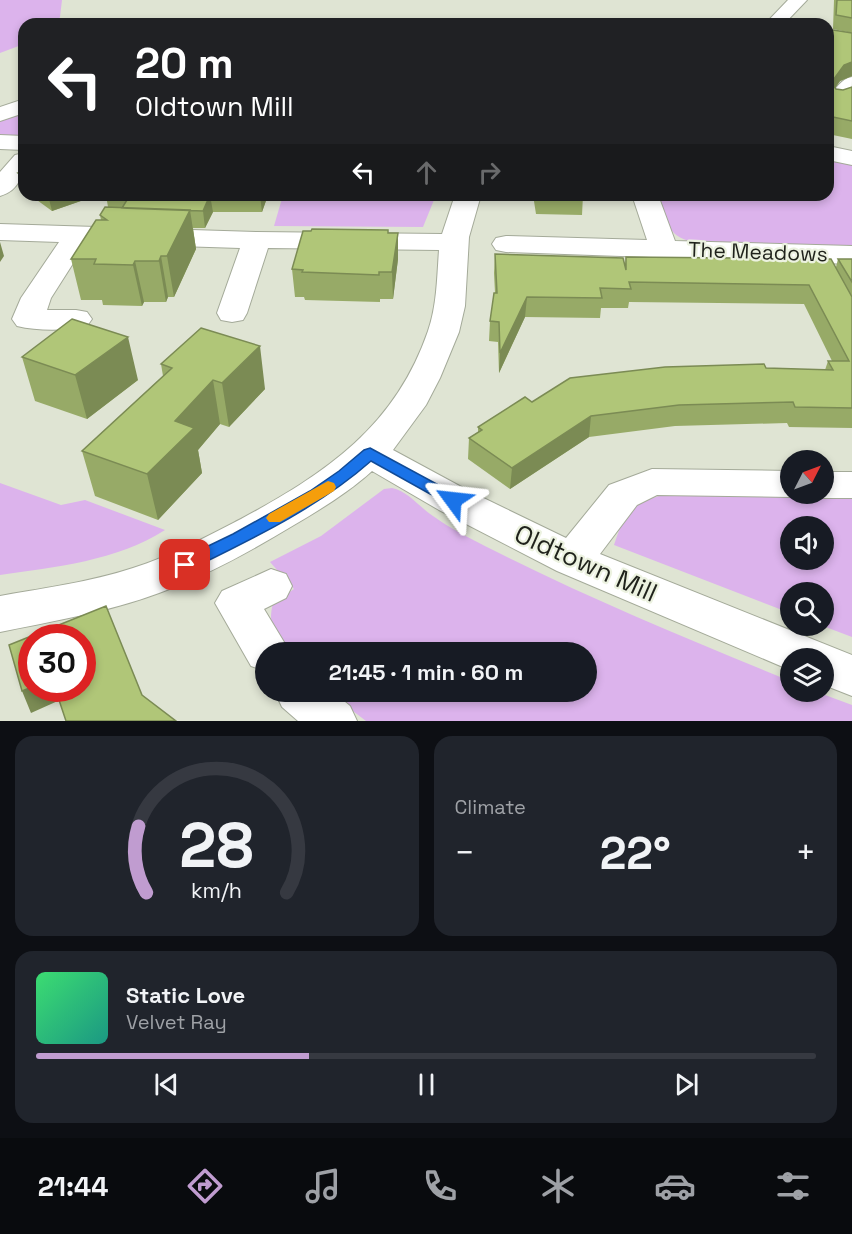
<!DOCTYPE html>
<html lang="en">
<head>
<meta charset="utf-8">
<style>
	:root { --surface:#171b24; --page:#20242c; --text:#f1f3f6; --muted:#9ea1a6; --line:#363941; --accent:#c09cd0 }
	body { margin:0; font-family:"Space Grotesk",sans-serif; background:var(--page); color:var(--text); height:100vh; display:flex; flex-direction:column; font-size:22px; white-space:nowrap }
	* { box-sizing:border-box; margin:0 }
	p { font-size:20px; color:var(--muted) }
	.icon { flex:none; width:33px; height:33px; fill:none; stroke:currentColor; stroke-width:2; stroke-linecap:round; stroke-linejoin:round }
	.map { position:relative; height:721px; overflow:hidden }
	.details { display:flex; flex-direction:column; gap:15px; padding:15px; background:#0d0f14; flex:1 }
	.details>* { flex:none }
	.guide { position:absolute; left:18px; top:18px; width:816px; height:183px; border-radius:18px; box-shadow:0 3px 9px #0003; background:#202124; color:#fff; overflow:hidden }
	.needle { width:39px; rotate:48deg }
	.buttons { position:absolute; left:780px; top:450px; display:grid; gap:12px }
	.buttons a { display:grid; place-items:center; width:54px; height:54px; border-radius:50%; background:var(--surface); box-shadow:0 3px 9px #0003; font-size:30px }
	.speed { position:absolute; left:18px; top:624px; display:flex; gap:12px; font-size:30px; font-weight:700; text-align:center }
	.speed>* { display:grid; place-content:center; width:78px; height:78px; border-radius:50%; background:var(--surface); box-shadow:0 3px 9px #0003; line-height:1 }
	.speed .limit { border:9px solid #d22; background:#fff; color:#111 }
	.pin { position:absolute; display:grid; place-items:center; width:51px; height:51px; color:#fff; margin:-26px; border-radius:12px; box-shadow:0 3px 9px #0006 }
	.me { position:absolute; width:66px; margin:-33px; rotate:300deg; stroke-linejoin:round; filter:drop-shadow(0 0 4px #0008) }
	.turn { display:flex; align-items:center; gap:21px; height:126px; padding:0 18px; font-size:27px }
	.turn .icon { width:78px; height:78px; stroke-width:2.5 }
	.turn b { display:block; font-size:42px; line-height:51px }
	.lanes { display:flex; align-items:center; height:57px; padding:0 18px; background:#0003; justify-content:center; gap:30px; direction:ltr }
	.lanes .off { opacity:.35 }
	.big { font-size:45px; font-weight:700; line-height:1.1 }
	.details .card { flex:1; display:flex; flex-direction:column; justify-content:center; gap:9px; min-width:0; padding:0 21px; border-radius:18px; background:var(--page) }
	.details .dial { align-items:center; gap:0 }
	.dial svg { height:156px; overflow:visible; fill:none; stroke:var(--line); stroke-width:7; stroke-linecap:round; text-anchor:middle }
	.dial text { fill:var(--text); stroke:none }
	.song { display:flex; align-items:center; gap:18px }
	.cover { width:72px; height:72px; border-radius:9px; background:linear-gradient(135deg,hsl(140 70% 55%),hsl(170 70% 35%)) }
	.played { height:6px; border-radius:3px; background:linear-gradient(90deg,var(--accent) 35%,var(--line) 35%) }
	.keys { display:flex; justify-content:space-around; direction:ltr }
	.heat { display:flex; justify-content:space-between; align-items:center; font-size:33px; direction:ltr }
	.details .tiles { flex:1; display:grid; gap:15px; grid-template-columns:1fr 1fr }
	.card:last-child { grid-column:span 2 }
	.trip { position:absolute; left:255px; top:642px; width:342px; height:60px; border-radius:30px; background:var(--surface); box-shadow:0 3px 9px #0003; font-weight:700; line-height:60px; text-align:center }
	.tab-bar { display:flex; height:96px; justify-content:space-around; align-items:center; background:#090b0e; color:var(--muted) }
	.tab-bar .icon { width:42px; height:42px }
	.tab-bar .active { color:var(--accent) }
	.tab-bar b { font-size:27px; color:var(--text) }
	.map>svg:first-child { display:block }
	.green { fill:#dcb3ec; fill-rule:evenodd }
	.lines { fill:none; stroke-linecap:round; stroke-linejoin:round }
	.minor-casing { stroke:#a4aa99; stroke-width:2 }
	.minor { fill:#fff; fill-rule:evenodd }
	.wall { fill:#97aa67 }
	.shaded-wall { fill:#7b8b54 }
	.building { fill:#b0c678; stroke:#7b8b54; stroke-width:1.5 }
	.route { fill:#1a73e8; stroke:#114b97; stroke-width:1.5 }
	.slow { fill:#f59e0b }
	.labels { text-anchor:middle; stroke-width:4.5; stroke-linejoin:round; paint-order:stroke }
	.street-label { font-size:21px; fill:#1f221b; stroke:#ecf2e0 }
	.near-street-label { font-size:26px; fill:#1f221b; stroke:#ecf2e0 }
</style>
</head>
<body>
<div class="map">
<svg width="852" height="721" viewBox="0 0 852 721">
	<rect width="100%" height="100%" fill="#dfe4d3"/>
	<path class="green" d="M 0,0 L 62,0 L 60,17 L 55,24 L 24,24 L 24,44 L 0,53 Z
		M 24,110 L 24,136 L 0,136 L 0,119 Z
		M 828,159 L 852,164 L 852,247 L 699,244 C 665,236 669,225 659,195 L 700,200 L 703,195 L 706,195 L 742,200 L 750,195 L 828,195 Z
		M 283,195 L 436,195 L 423,227 L 274,226 Z
		M 0,483 L 61,505 L 85,500 L 165,530 C 117,561 55,567 0,575 Z
		M 392,488 C 408,491 419,507 433,516 C 451,529 473,540 493,550 C 590,599 690,640 790,681 L 790,692 L 817,692 L 852,705 L 852,721 L 366,721 L 328,692 L 586,692 L 586,652 L 290,652 C 275,634 267,627 273,603 L 294,589 L 270,562 L 321,536 L 384,489 Z
		M 670,493 L 852,496 L 852,637 L 823,626 L 824,592 L 790,592 L 790,613 L 614,545 C 627,506 630,504 670,493 ZM 790,526 L 824,526 L 824,560 L 790,560 Z"/>
	<g class="lines">
		<defs>
			<path id="minor" d="M 788,0 L 807,0 L 784,24 L 765,24 Z
				M 852,77 C 852,93 852,108 832,103 L 829,98 C 835,89 841,79 852,77 Z
				M 24,99 L 24,113 L 0,121 L 0,107 Z
				M 0,135 L 24,136 L 24,150 L 0,149 Z
				M 828,146 L 852,151 L 852,165 L 828,160 Z
				M 24,153 C 24,172 21,190 0,196 L 0,172 L 15,155 Z
				M 455,195 L 481,195 L 469,237 L 465,306 L 459,332 L 440,378 L 426,405 L 393,450 L 467,490 L 566,538 L 609,485 L 652,469 L 790,471 L 790,494 L 804,494 L 790,497 L 657,495 L 637,505 L 600,554 L 852,655 L 852,696 L 824,685 L 824,658 L 790,658 L 790,670 L 557,571 L 439,510 L 372,471 C 349,492 321,509 294,525 C 251,551 206,576 159,593 C 108,612 54,621 0,632 L 0,596 C 44,588 90,582 133,568 C 171,556 206,537 241,519 C 326,473 395,427 428,331 C 437,305 437,277 439,250 L 268,248 L 247,313 L 243,320 L 232,322 L 221,320 L 217,313 L 240,248 L 86,243 L 51,298 L 47,310 L 76,310 L 87,312 L 92,319 L 87,326 C 66,331 38,331 17,326 L 12,319 L 21,298 L 59,242 L 0,240 L 0,224 L 257,232 L 442,234 Z
				M 632,195 L 658,195 L 675,241 L 852,246 L 852,264 L 506,252 L 496,250 L 492,244 L 496,238 L 506,236 L 647,240 Z
				M 824,472 L 852,472 L 852,498 L 824,498 L 810,495 L 824,494 Z
				M 271,569 L 286,574 L 292,586 L 286,598 L 264,609 L 290,652 L 266,652 L 266,671 L 251,666 L 215,603 L 222,591 Z
				M 275,692 L 333,692 L 350,706 L 357,721 L 298,721 L 282,707 Z"/>
		</defs>
		<use href="#minor" class="minor-casing"/>
		<use href="#minor" class="minor"/>
	</g>
	<path class="wall" d="M 834,0 L 852,0 L 852,33 L 833,29 Z
		M 828,31 L 852,33 L 852,76 L 840,81 L 835,88 L 836,89 L 843,90 L 852,87 L 852,139 L 828,134 Z
		M 24,171 L 24,190 L 18,173 Z
		M 30,195 L 98,195 L 52,211 Z
		M 106,195 L 268,195 L 262,212 L 213,212 L 205,228 L 193,228 L 196,249 L 174,297 L 168,297 L 166,302 L 144,302 L 142,306 L 103,305 L 102,300 L 81,300 L 71,259 L 101,220 L 100,215 L 108,207 Z
		M 533,195 L 583,195 L 582,215 L 536,214 Z
		M 388,233 L 398,259 L 393,299 L 380,299 L 380,302 L 305,300 L 304,297 L 295,297 L 292,269 Z
		M 495,254 L 625,265 L 626,257 L 836,267 L 838,259 L 852,259 L 852,428 L 789,427 L 787,423 L 675,426 L 589,437 L 510,489 L 468,459 L 469,438 L 478,432 L 478,427 L 532,402 L 766,368 L 825,370 L 828,361 L 832,361 L 804,304 L 629,302 L 628,308 L 601,308 L 600,318 L 525,317 L 499,373 L 498,342 L 489,341 L 490,321 L 495,293 L 494,273 Z
		M 22,357 L 138,380 L 87,419 L 35,401 Z
		M 161,364 L 265,389 L 229,427 L 220,424 L 198,450 L 202,473 L 158,520 L 95,496 L 82,451 L 163,376 Z"/>
	<path class="shaded-wall" d="M 852,62 L 852,76 L 840,81 L 828,98 L 831,83 L 844,65 Z
		M 48,195 L 98,195 L 52,211 Z
		M 210,195 L 213,212 L 205,228 L 203,211 Z
		M 260,195 L 268,195 L 262,212 Z
		M 190,210 L 196,249 L 174,297 L 167,256 Z
		M 398,233 L 398,259 L 393,299 L 392,272 Z
		M 0,242 L 4,256 L 0,262 Z
		M 161,256 L 168,297 L 166,302 L 159,261 Z
		M 135,261 L 144,302 L 142,306 L 133,265 Z
		M 527,297 L 525,317 L 499,373 L 500,353 Z
		M 128,337 L 138,380 L 87,419 L 75,375 Z
		M 260,346 L 265,389 L 229,427 L 222,383 Z
		M 213,380 L 220,424 L 198,450 L 202,473 L 158,520 L 147,474 L 175,421 Z
		M 591,416 L 589,437 L 510,489 L 512,468 Z
		M 32,687 L 32,688 L 55,688 L 60,700 L 31,713 L 22,691 Z"/>
	<path class="building" d="M 837,0 L 852,0 L 852,18 L 836,15 Z
		M 833,30 L 852,33 L 852,62 L 844,65 L 831,83 L 836,89 L 843,90 L 852,87 L 852,121 L 828,116 L 828,31 Z
		M 24,171 L 24,177 L 18,173 Z
		M 130,195 L 210,195 L 203,211 L 122,208 Z
		M 537,195 L 583,195 L 583,196 L 537,196 Z
		M 105,207 L 190,210 L 167,256 L 161,256 L 159,261 L 135,261 L 133,265 L 94,264 L 96,259 L 71,259 L 96,220 L 107,220 L 100,215 Z
		M 312,229 L 388,230 L 388,233 L 398,233 L 392,272 L 379,272 L 379,275 L 302,272 L 303,270 L 292,269 L 303,231 L 311,231 Z
		M 495,254 L 623,258 L 626,270 L 626,257 L 831,259 L 852,297 L 852,408 L 795,407 L 793,402 L 679,405 L 591,416 L 512,468 L 469,438 L 482,430 L 478,427 L 525,397 L 532,402 L 570,378 L 665,367 L 764,364 L 766,368 L 833,370 L 828,361 L 849,361 L 809,285 L 629,282 L 631,289 L 600,288 L 602,298 L 527,297 L 500,353 L 499,322 L 490,321 L 494,293 L 497,293 Z
		M 838,259 L 852,259 L 852,282 Z
		M 72,319 L 128,337 L 75,375 L 22,357 Z
		M 201,328 L 260,346 L 222,383 L 213,380 L 175,421 L 194,428 L 147,474 L 82,451 L 172,368 L 161,364 Z
		M 106,606 L 142,695 L 176,721 L 66,721 L 55,688 L 82,688 L 82,638 L 32,638 L 32,687 L 22,691 L 9,645 Z"/>
	<path class="route" d="M 370,448 L 459,496 L 461,500 L 459,504 L 448,504 L 371,461 C 319,507 254,538 191,569 L 185,571 L 179,569 L 177,565 L 179,560 L 233,534 L 310,491 L 339,471 L 364,450 Z"/>
	<path class="slow" d="M 328,481 L 334,483 L 336,487 L 334,491 L 280,522 L 269,522 L 266,518 L 269,514 Z"/>
	<g class="labels">
		<g class="street-label">
			<text transform="translate(758 252) rotate(2)" y="7">The Meadows</text>
		</g>
		<g class="near-street-label">
			<text transform="translate(586 563) rotate(24)" y="9">Oldtown Mill</text>
		</g>
	</g>
</svg>
<div class="buttons">
<a><svg class="needle" viewBox="-14 -14 28 28"><path d="M0-13l5 13h-10z" fill="#e53935"/><path d="M0 13l5-13h-10z" fill="#9ea1a6"/></svg></a>
<a><svg class="icon" aria-label="sound" viewBox="0 0 24 24"><path d="M4 9h4l5-4v14l-5-4H4zM17 9q2 3 0 6"/></svg></a>
<a><svg class="icon" aria-label="search" viewBox="0 0 24 24"><circle cx="10" cy="10" r="6"/><path d="M15 15l6 6"/></svg></a>
<a><svg class="icon" aria-label="layers" viewBox="0 0 24 24"><path d="M12 4l9 5-9 5-9-5zM3 14l9 5 9-5"/></svg></a>
</div>
<div class="speed"><div class="limit">30</div></div>
<div class="pin" style="left:185px;top:565px;background:#d93025"><svg class="icon" aria-label="arrive" viewBox="0 0 24 24"><path d="M6 21V4h12l-3 4 3 4H6"/></svg></div>
<svg class="me" style="left:453px;top:500px" viewBox="-20 -20 40 40"><path d="M0-17L14 15 0 8-14 15z" fill="#1a73e8" stroke="#fff" stroke-width="4"/></svg>
<div class="trip">21:45 · 1 min · 60 m</div>
<div class="guide">
<div class="turn"><svg class="icon" aria-label="left" viewBox="0 0 24 24"><path d="M17 20v-9H6M10 6l-5 5 5 5"/></svg><div><b>20 m</b>Oldtown Mill</div></div>
<div class="lanes"><svg class="icon" aria-label="left" viewBox="0 0 24 24"><path d="M17 20v-9H6M10 6l-5 5 5 5"/></svg><svg class="icon off" aria-label="ahead" viewBox="0 0 24 24"><path d="M12 20V5M6 11l6-6 6 6"/></svg><svg class="icon off" aria-label="right" viewBox="0 0 24 24"><path d="M7 20v-9h11M14 6l5 5-5 5"/></svg></div>
</div>
</div>
<section class="details">
<div class="tiles">
<div class="card dial"><svg viewBox="0 0 100 80">
<path d="M14 69A42 42 0 1 1 86 69"/>
<path d="M14 69A42 42 0 0 1 10 35" stroke="#c09cd0"/>
<text x="50" y="56" font-size="32" font-weight="700">28</text>
<text x="50" y="72" font-size="11">km/h</text>
</svg></div>
<div class="card"><p>Climate</p>
<div class="heat"><a>−</a><b class="big">22°</b><a>+</a></div>
</div>
<div class="card">
<div class="song"><i class="cover"></i><div><b>Static Love</b><p>Velvet Ray</p></div></div>
<div class="played"></div>
<div class="keys"><svg class="icon" aria-label="previous" viewBox="0 0 24 24"><path d="M18 5L8 12l10 7zM5 5v14"/></svg><svg class="icon" aria-label="pause" viewBox="0 0 24 24"><path d="M8 5v14M16 5v14"/></svg><svg class="icon" aria-label="next" viewBox="0 0 24 24"><path d="M6 5l10 7-10 7zM19 5v14"/></svg></div>
</div>
</div>
</section>
<nav class="tab-bar">
<b>21:44</b>
<svg class="icon active" aria-label="directions" viewBox="0 0 24 24"><path d="M12 3l9 9-9 9-9-9zM9 14v-3h6M13 9l2 2-2 2"/></svg>
<svg class="icon" aria-label="music" viewBox="0 0 24 24"><path d="M9 18V5l10-2v13"/><circle cx="6" cy="18" r="3"/><circle cx="16" cy="16" r="3"/></svg>
<svg class="icon" aria-label="phone" viewBox="0 0 24 24"><path d="M5 4h4l2 5-3 2q2 4 5 5l2-3 5 2v4C11 20 4 13 5 4z"/></svg>
<svg class="icon" aria-label="climate" viewBox="0 0 24 24"><path d="M12 3v18M4 7l16 10M4 17L20 7"/></svg>
<svg class="icon" aria-label="car" viewBox="0 0 24 24"><path d="M5 17H2v-5l4-1 3-4h7l3 4 3 1v5h-3M9 17h6M6 11h13"/><circle cx="7" cy="17" r="2"/><circle cx="17" cy="17" r="2"/></svg>
<svg class="icon" aria-label="filters" viewBox="0 0 24 24"><path d="M4 7h16M4 17h16"/><circle cx="9" cy="7" r="2"/><circle cx="15" cy="17" r="2"/></svg>
</nav>
</body>
</html>
